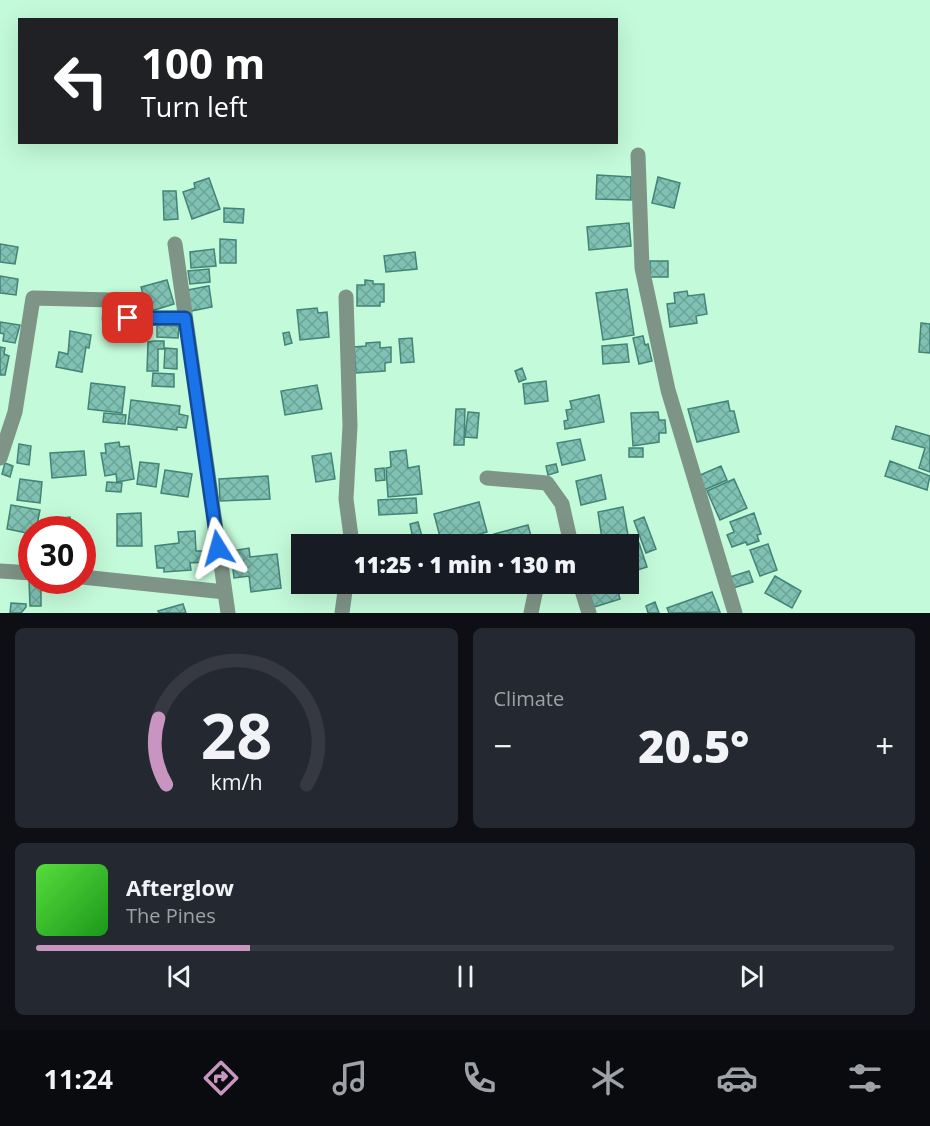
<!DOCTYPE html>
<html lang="en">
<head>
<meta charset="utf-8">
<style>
	:root { --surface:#171b24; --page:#242831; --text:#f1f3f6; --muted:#9ea1a6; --line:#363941; --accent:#c895c0 }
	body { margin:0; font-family:"Open Sans",sans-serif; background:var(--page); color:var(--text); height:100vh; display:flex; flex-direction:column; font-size:22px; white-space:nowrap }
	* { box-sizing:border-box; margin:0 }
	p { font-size:20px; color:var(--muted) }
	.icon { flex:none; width:33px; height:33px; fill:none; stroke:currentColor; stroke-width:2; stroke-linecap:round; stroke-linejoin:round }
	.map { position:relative; height:613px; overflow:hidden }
	.details { display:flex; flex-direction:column; gap:15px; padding:15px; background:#0d0f14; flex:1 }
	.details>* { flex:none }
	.banner { position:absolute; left:18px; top:18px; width:600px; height:126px; border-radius:0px; box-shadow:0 6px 24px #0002; background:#202124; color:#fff; overflow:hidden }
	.speed { position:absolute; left:18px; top:516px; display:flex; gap:12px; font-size:30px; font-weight:700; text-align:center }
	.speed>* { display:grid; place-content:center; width:78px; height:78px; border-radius:50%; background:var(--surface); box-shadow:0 6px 24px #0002; line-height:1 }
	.speed .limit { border:9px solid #d22; background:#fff; color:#111 }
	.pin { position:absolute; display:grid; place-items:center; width:51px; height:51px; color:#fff; margin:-26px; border-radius:12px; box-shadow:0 3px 9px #0006 }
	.me { position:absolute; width:66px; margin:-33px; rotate:352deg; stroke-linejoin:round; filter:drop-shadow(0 0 4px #0008) }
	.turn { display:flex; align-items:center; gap:21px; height:126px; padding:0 24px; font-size:27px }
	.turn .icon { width:78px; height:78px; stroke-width:2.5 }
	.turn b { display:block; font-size:42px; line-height:51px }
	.big { font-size:45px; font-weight:800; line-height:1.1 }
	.details .tile { flex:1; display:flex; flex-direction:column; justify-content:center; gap:9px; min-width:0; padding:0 21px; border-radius:9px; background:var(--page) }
	.details .dial { align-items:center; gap:0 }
	.dial svg { height:156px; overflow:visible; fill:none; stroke:var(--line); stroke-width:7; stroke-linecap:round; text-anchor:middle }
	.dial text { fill:var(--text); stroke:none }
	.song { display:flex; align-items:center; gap:18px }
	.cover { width:72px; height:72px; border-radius:9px; background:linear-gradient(135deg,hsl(110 70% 55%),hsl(120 70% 35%)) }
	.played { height:6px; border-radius:3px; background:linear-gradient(90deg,var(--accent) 25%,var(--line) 25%) }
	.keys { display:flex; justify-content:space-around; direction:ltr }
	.heat { display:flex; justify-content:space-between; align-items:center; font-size:33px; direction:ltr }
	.details .tiles { flex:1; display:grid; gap:15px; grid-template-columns:1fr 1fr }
	.tile:last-child { grid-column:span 2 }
	.trip { position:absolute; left:291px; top:534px; width:348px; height:60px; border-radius:0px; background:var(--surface); box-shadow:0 6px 24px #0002; font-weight:800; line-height:60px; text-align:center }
	.dock { display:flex; height:96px; justify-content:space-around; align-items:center; background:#090b0e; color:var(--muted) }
	.dock .icon { width:42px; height:42px }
	.dock .active { color:var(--accent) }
	.dock b { font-size:27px; color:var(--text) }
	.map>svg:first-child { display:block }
	.building { fill:url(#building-cross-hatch); stroke:#428476; stroke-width:1.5 }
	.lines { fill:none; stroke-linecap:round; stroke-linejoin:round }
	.minor { stroke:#7e9487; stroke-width:15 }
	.route-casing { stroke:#114b97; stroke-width:15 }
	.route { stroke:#1a73e8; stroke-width:10 }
</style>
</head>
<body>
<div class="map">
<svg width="930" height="613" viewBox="0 0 930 613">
	<defs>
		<pattern id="building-cross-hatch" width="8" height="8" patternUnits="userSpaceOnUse" patternTransform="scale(1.5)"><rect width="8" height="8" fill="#7fc1b2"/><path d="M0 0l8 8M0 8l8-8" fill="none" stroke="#6ca598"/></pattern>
	</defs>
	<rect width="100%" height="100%" fill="#c3fad9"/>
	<path class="building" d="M 597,175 L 631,177 L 631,200 L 596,199 Z
		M 658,177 L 680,183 L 674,208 L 652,203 Z
		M 209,178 L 220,209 L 192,219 L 183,192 L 195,188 L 194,183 Z
		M 163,191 L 176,191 L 178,219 L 164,220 Z
		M 224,208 L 244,209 L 243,223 L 224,222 Z
		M 629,223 L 631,246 L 589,250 L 587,227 Z
		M 220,239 L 236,240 L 236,263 L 220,263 Z
		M 0,244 L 18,247 L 15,264 L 0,262 Z
		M 214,249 L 216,266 L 191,268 L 190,252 Z
		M 415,252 L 417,269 L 386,272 L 384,256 Z
		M 650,261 L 668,261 L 668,277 L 650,277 Z
		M 209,269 L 210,282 L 190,284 L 188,271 Z
		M 0,276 L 18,279 L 16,295 L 0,293 Z
		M 167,280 L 174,304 L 148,312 L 141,287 Z
		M 365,280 L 373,281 L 373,284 L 384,284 L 384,302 L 380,302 L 380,306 L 357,306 L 357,285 L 365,285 Z
		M 209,286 L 212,307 L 191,311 L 187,290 Z
		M 627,289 L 634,335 L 603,340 L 596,293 Z
		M 687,291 L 688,296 L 704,294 L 707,314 L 696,316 L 697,323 L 670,327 L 667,304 L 675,303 L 674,293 Z
		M 317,308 L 318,313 L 327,312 L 329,337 L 300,340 L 297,310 Z
		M 0,322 L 20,325 L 15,343 L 3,341 L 4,334 L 0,333 Z
		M 921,323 L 930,324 L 930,353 L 919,352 Z
		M 157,325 L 179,326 L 178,338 L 157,337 Z
		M 70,331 L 91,335 L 89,348 L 86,347 L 82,372 L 56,367 L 59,352 L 68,354 Z
		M 289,332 L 292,343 L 285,345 L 283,333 Z
		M 643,336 L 645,345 L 648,344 L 652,361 L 639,364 L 633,338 Z
		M 412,338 L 414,362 L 401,363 L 399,339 Z
		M 154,341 L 164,341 L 164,349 L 158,349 L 158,371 L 147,371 L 148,342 Z
		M 380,342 L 380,348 L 391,347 L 391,362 L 385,363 L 385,371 L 356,373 L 354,347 L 366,346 L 366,343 Z
		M 627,344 L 629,362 L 603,364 L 602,346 Z
		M 0,347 L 5,348 L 4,354 L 9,356 L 5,375 L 0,375 Z
		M 165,348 L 177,349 L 177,369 L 164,368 Z
		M 522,368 L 526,379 L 519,382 L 515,371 Z
		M 153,373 L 174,374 L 174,387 L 152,386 Z
		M 546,381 L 548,401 L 525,404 L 523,384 Z
		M 91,383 L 125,387 L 122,413 L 88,409 Z
		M 317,385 L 322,409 L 285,415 L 281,391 Z
		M 599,395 L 604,422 L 565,429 L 564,421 L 568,420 L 566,410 L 572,409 L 570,401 Z
		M 131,400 L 180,406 L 179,414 L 188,416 L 186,428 L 177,427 L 177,430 L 128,424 Z
		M 728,401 L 730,411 L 734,411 L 739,432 L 697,442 L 688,409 Z
		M 456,409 L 465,409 L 464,445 L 454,445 Z
		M 468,412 L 479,413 L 477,438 L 465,437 Z
		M 658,412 L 659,420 L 665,420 L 666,433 L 659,433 L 659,442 L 633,446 L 631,413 Z
		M 104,413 L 126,415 L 125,424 L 103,422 Z
		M 896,426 L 930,436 L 930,472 L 919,468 L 925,448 L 892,439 Z
		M 580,439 L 585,460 L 562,465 L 557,443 Z
		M 119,442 L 120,447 L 129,446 L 134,479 L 117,482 L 116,474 L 105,476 L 101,453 L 106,453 L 105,444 Z
		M 19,444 L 31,446 L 29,465 L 17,463 Z
		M 629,448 L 643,448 L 643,457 L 629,457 Z
		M 406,450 L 408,468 L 419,466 L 422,494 L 388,497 L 386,468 L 391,467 L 390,452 Z
		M 84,451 L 86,475 L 52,478 L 50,453 Z
		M 331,453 L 335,479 L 316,482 L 312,456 Z
		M 890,461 L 930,476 L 927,490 L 885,476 Z
		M 140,462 L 159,464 L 156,487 L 137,484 Z
		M 5,463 L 13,466 L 10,477 L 2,474 Z
		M 556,464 L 558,472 L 548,475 L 546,466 Z
		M 721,466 L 727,480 L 704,490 L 698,476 Z
		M 384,468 L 385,480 L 376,481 L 375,469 Z
		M 165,470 L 192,474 L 188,497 L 161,493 Z
		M 601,475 L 606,499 L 581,505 L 576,481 Z
		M 268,476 L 270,499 L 220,501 L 219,479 Z
		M 20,479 L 42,482 L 40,503 L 17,500 Z
		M 734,479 L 747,508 L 720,520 L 707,491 Z
		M 107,482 L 122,483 L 121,492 L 106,491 Z
		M 416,498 L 417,513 L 379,515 L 378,500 Z
		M 479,502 L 487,532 L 442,544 L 434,514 Z
		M 11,505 L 40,510 L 36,530 L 32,530 L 32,534 L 7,529 Z
		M 623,507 L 628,535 L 602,539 L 598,512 Z
		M 141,513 L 142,546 L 117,546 L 117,514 Z
		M 754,513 L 761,534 L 757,535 L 759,541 L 747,545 L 746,542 L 732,547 L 727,535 L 734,532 L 730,522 Z
		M 70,517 L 72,530 L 48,530 L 47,520 Z
		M 644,517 L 656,549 L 646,553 L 634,521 Z
		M 418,522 L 424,544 L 414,544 L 410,524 Z
		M 528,525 L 533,544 L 497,544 L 494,534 Z
		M 195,531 L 196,551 L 203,551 L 204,562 L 190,563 L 191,570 L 164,572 L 164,568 L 157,568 L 155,546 L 179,543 L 178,532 Z
		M 639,543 L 647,567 L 628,573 L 628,547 Z
		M 768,544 L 777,570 L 760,576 L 750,550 Z
		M 302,545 L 302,578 L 300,578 L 297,546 Z
		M 249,548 L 250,557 L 277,554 L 281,588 L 251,592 L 249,576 L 234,578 L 231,551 Z
		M 749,571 L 753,582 L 733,588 L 730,577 Z
		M 775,576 L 801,591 L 792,608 L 765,593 Z
		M 29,579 L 41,580 L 41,606 L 30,606 Z
		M 589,584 L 616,584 L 620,599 L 591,608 L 585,585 Z
		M 712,592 L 720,612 L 669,613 L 667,608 Z
		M 655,602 L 659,613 L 648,613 L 646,606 Z
		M 11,603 L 26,604 L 26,607 L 21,613 L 10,613 Z
		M 183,604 L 186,613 L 159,613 L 158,611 Z"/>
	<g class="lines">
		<path class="minor" d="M 638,155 L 642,268 L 668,390 L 735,613
			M 175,244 L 228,613
			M 346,297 L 350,426 L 346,499 L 352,544
			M 0,458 L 15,412 L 33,298 L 112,300 L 109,319 L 185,318
			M 487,478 L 547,483 L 562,504 L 571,544
			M 0,571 L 32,573
			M 82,577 L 225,592
			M 580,584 L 589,613
			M 342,613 L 346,584
			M 531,613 L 537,584"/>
	</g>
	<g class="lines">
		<defs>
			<path id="route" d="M 128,318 L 185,318 L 218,548"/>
		</defs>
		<use href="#route" class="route-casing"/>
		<use href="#route" class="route"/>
	</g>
</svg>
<div class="speed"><div class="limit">30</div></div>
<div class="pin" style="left:128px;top:318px;background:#d93025"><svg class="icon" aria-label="arrive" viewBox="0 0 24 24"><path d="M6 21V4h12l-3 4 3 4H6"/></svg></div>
<svg class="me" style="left:218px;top:548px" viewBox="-20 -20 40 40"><path d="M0-17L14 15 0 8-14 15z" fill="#1a73e8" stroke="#fff" stroke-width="4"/></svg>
<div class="trip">11:25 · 1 min · 130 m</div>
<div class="banner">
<div class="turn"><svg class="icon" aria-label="left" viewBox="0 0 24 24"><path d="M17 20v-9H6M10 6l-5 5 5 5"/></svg><div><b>100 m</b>Turn left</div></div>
</div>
</div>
<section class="details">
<div class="tiles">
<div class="tile dial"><svg viewBox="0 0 100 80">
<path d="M14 69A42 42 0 1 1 86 69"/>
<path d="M14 69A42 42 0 0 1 10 35" stroke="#c895c0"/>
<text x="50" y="56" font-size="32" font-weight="700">28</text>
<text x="50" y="72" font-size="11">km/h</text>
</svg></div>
<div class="tile"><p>Climate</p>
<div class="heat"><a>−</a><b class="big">20.5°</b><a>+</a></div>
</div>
<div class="tile">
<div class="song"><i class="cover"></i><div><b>Afterglow</b><p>The Pines</p></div></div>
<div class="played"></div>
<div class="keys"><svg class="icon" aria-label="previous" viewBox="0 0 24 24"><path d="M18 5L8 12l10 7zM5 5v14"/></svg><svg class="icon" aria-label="pause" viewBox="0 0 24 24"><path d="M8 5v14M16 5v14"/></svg><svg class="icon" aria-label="next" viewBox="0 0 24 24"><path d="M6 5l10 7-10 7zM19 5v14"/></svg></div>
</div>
</div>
</section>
<nav class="dock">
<b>11:24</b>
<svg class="icon active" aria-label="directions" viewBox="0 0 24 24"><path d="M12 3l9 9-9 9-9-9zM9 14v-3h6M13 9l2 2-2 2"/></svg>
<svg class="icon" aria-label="music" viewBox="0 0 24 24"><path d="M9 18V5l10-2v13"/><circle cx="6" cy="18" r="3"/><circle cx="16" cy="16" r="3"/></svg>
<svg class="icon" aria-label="phone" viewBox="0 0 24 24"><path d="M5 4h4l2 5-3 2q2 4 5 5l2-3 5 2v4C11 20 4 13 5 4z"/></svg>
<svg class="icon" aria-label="climate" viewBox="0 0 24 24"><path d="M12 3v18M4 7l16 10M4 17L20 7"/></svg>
<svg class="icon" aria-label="car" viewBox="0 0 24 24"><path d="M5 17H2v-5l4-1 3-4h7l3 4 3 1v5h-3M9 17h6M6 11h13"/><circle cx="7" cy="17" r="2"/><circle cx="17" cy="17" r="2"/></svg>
<svg class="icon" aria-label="filters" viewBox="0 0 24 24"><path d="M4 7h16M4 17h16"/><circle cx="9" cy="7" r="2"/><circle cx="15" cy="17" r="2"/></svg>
</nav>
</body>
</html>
